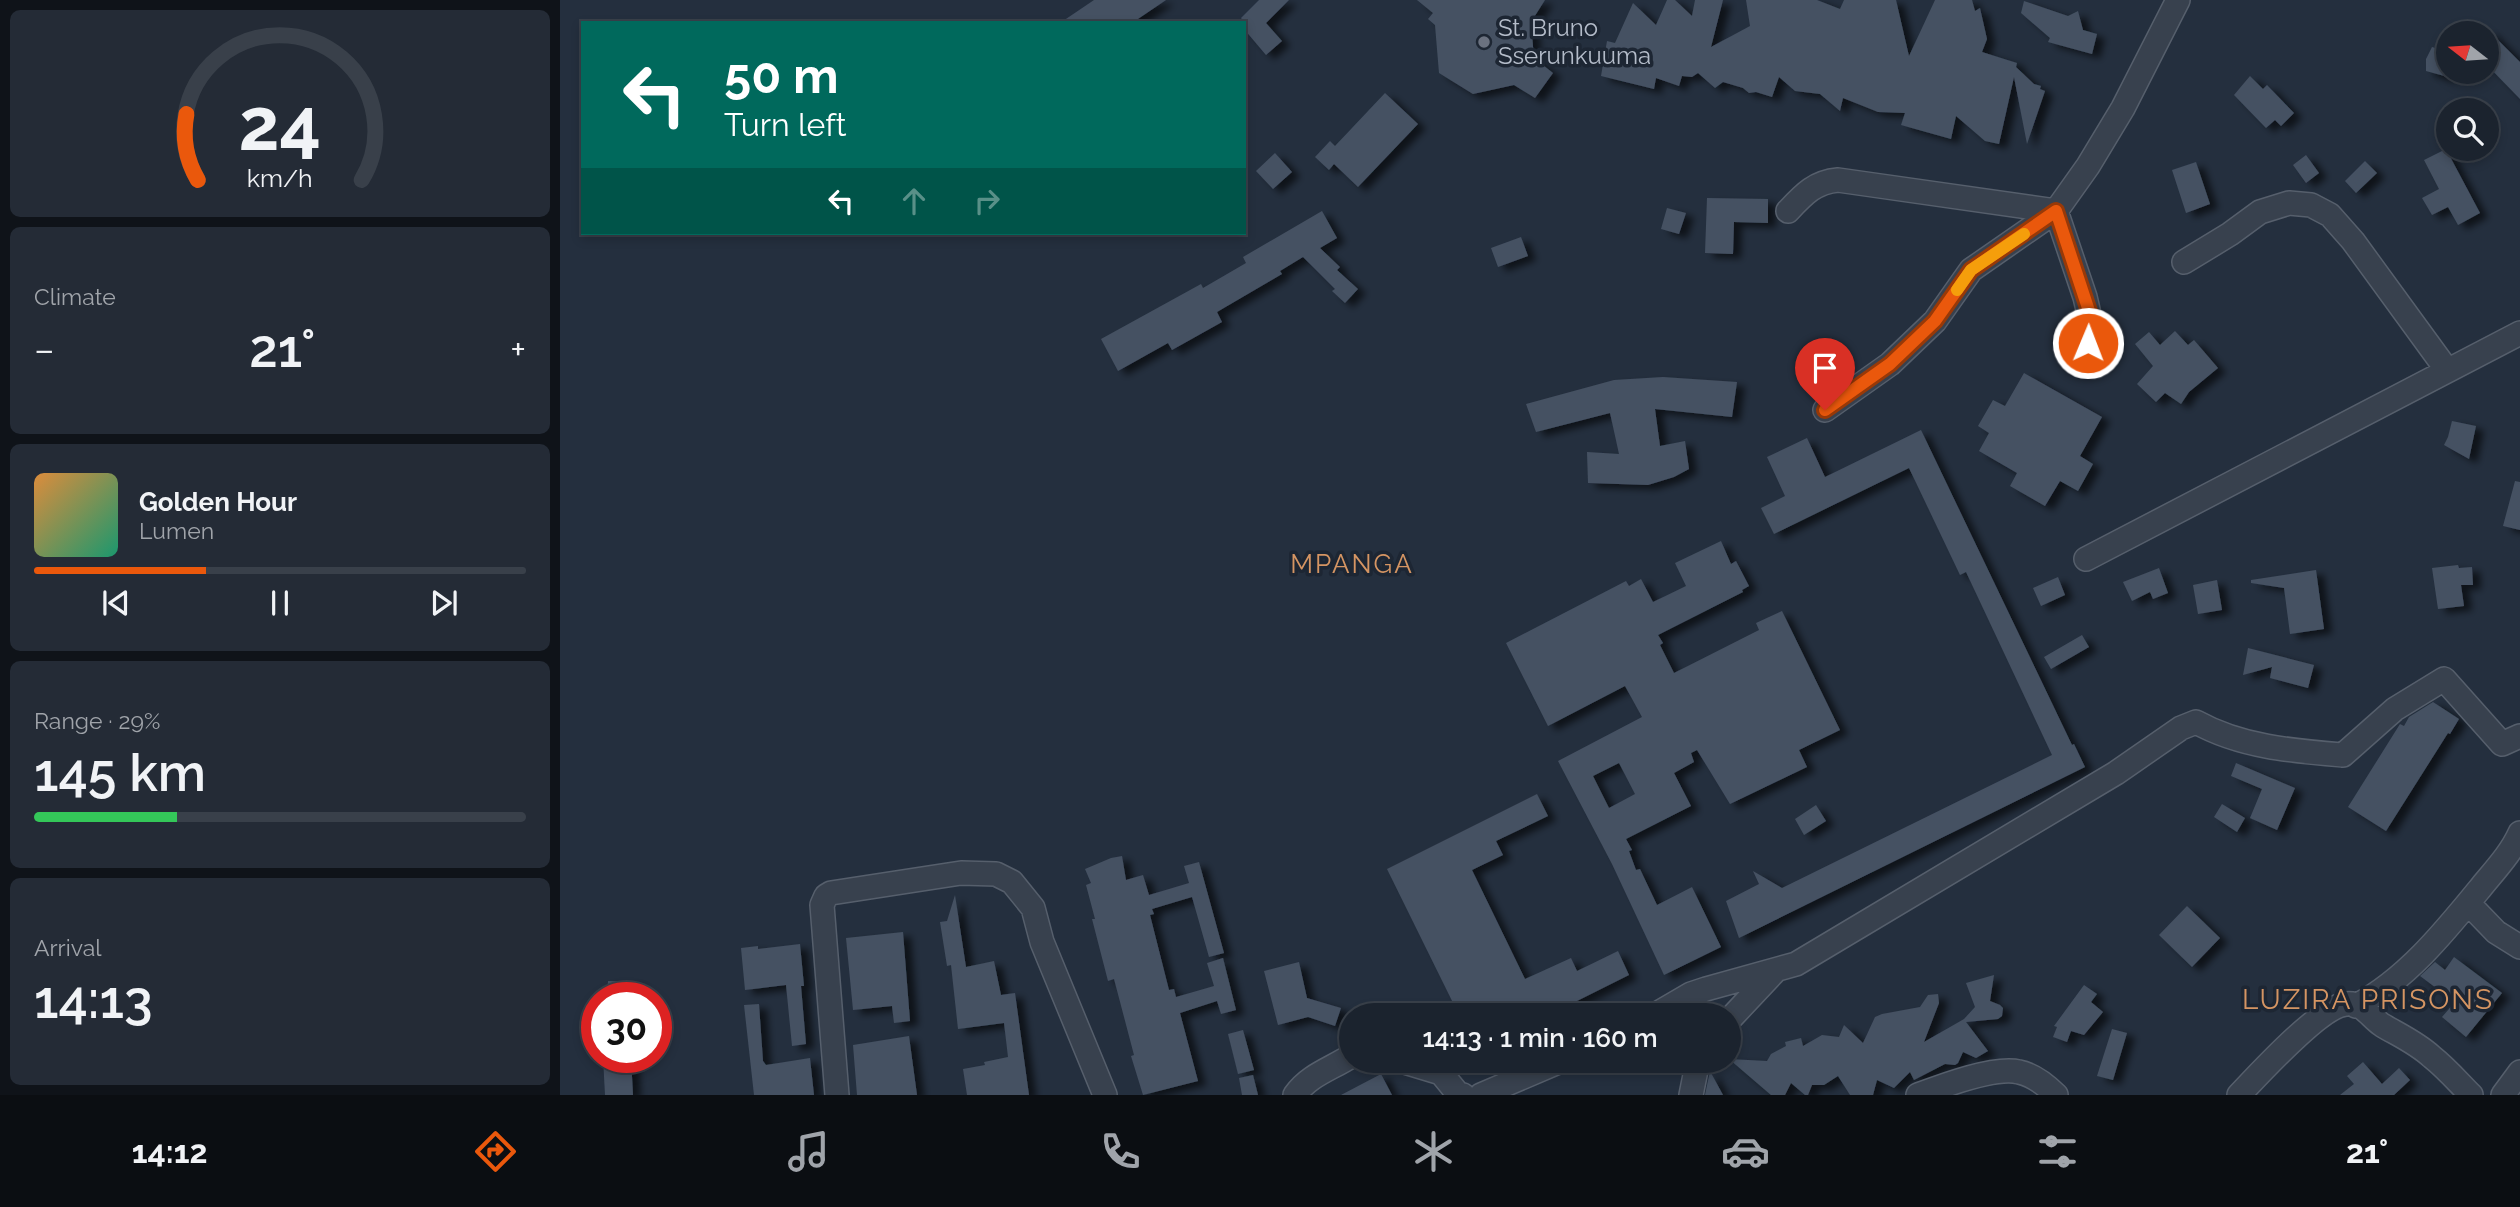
<!DOCTYPE html>
<html lang="en">
<head>
<meta charset="utf-8">
<style>
	:root { --surface:#1b232e; --page:#242b36; --text:#f1f3f6; --muted:#a0a4aa; --line:#39404a; --accent:#ea580c }
	body { margin:0; font-family:Raleway,sans-serif; background:var(--page); color:var(--text); height:100vh; display:flex; flex-direction:column; font-size:26px; white-space:nowrap }
	* { box-sizing:border-box; margin:0 }
	p { font-size:23px; color:var(--muted) }
	.icon { flex:none; width:38px; height:38px; fill:none; stroke:currentColor; stroke-width:2; stroke-linecap:round; stroke-linejoin:round }
	.map { position:relative; flex:1; overflow:hidden }
	.panel { display:flex; flex-direction:column; gap:10px; padding:10px; background:#0f1319; width:560px }
	.panel>* { flex:none }
	.guide { position:absolute; left:21px; top:21px; width:665px; height:214px; border-radius:0px; box-shadow:0 4px 10px #0003,0 0 0 2px var(--line); background:#00695c; color:#fff; overflow:hidden }
	.needle { width:46px; rotate:287deg }
	.tools { position:absolute; left:1876px; top:21px; display:grid; gap:14px }
	.tools a { display:grid; place-items:center; width:63px; height:63px; border-radius:50%; background:var(--surface); box-shadow:0 4px 10px #0003,0 0 0 2px var(--line); font-size:35px }
	.speed { position:absolute; left:21px; top:982px; display:flex; gap:14px; font-size:35px; font-weight:700; text-align:center }
	.speed>* { display:grid; place-content:center; width:91px; height:91px; border-radius:50%; background:var(--surface); box-shadow:0 4px 10px #0003,0 0 0 2px var(--line); line-height:1 }
	.speed .limit { border:10px solid #d22; background:#fff; color:#111 }
	.pin { position:absolute; display:grid; place-items:center; width:60px; height:60px; color:#fff; margin:-72px -30px; border-radius:50% 50% 50% 0; rotate:-45deg; box-shadow:0 0 7px #0007 }
	.pin .icon { rotate:45deg }
	.me { position:absolute; width:77px; margin:-38px; rotate:1deg; stroke-linejoin:round; filter:drop-shadow(0 0 5px #0008) }
	.turn { display:flex; align-items:center; gap:24px; height:147px; padding:0 28px; font-size:32px }
	.turn .icon { width:91px; height:91px; stroke-width:2.5 }
	.turn b { display:block; font-size:49px; line-height:60px }
	.lanes { display:flex; align-items:center; height:66px; padding:0 28px; background:#0003; justify-content:center; gap:35px; direction:ltr }
	.lanes .off { opacity:.35 }
	.big { font-size:52px; font-weight:600; line-height:1.1 }
	.panel .tile { flex:1; display:flex; flex-direction:column; justify-content:center; gap:10px; min-width:0; padding:0 24px; border-radius:10px; background:var(--page) }
	.panel .dial { align-items:center; gap:0 }
	.dial svg { height:182px; overflow:visible; fill:none; stroke:var(--line); stroke-width:7; stroke-linecap:round; text-anchor:middle }
	.dial text { fill:var(--text); stroke:none }
	.song { display:flex; align-items:center; gap:21px }
	.cover { width:84px; height:84px; border-radius:10px; background:linear-gradient(135deg,hsl(30 70% 55%),hsl(160 70% 35%)) }
	.played { height:7px; border-radius:4px; background:linear-gradient(90deg,var(--accent) 35%,var(--line) 35%) }
	.keys { display:flex; justify-content:space-around; direction:ltr }
	.heat { display:flex; justify-content:space-between; align-items:center; font-size:38px; direction:ltr }
	.charge { height:10px; border-radius:5px; background:linear-gradient(90deg,#34c759 29%,var(--line) 0) }
	.trip { position:absolute; left:779px; top:1003px; width:402px; height:70px; border-radius:35px; background:var(--surface); box-shadow:0 4px 10px #0003,0 0 0 2px var(--line); font-weight:600; line-height:70px; text-align:center }
	.dock { display:flex; height:112px; justify-content:space-around; align-items:center; background:#0b0e12; color:var(--muted) }
	.dock .icon { width:49px; height:49px }
	.dock .active { color:var(--accent) }
	.dock b { font-size:32px; color:var(--text) }
	main { display:flex; flex:1; min-height:0 }
	.map>svg:first-child { display:block }
	.building { fill:#455162; fill-rule:evenodd; filter:url(#shadow) }
	.lines { fill:none; stroke-linecap:round; stroke-linejoin:round }
	.street-casing { stroke:#565f6c; stroke-width:26 }
	.street { stroke:#38414e; stroke-width:23 }
	.route-casing { stroke:#983908; stroke-width:18 }
	.route { stroke:#ea580c; stroke-width:12 }
	.slow { stroke:#f59e0b; stroke-width:12 }
	.worship-dot { fill:#6b7280; stroke:#1d2633; stroke-width:2.5 }
	.labels { text-anchor:middle; stroke-width:7; stroke-linejoin:round; paint-order:stroke }
	.poi-label { font-size:24px; fill:#b4bcc9; stroke:#1d2633; text-anchor:start }
	.neighbourhood-label { font-size:26px; letter-spacing:2px; fill:#d59563; stroke:#1d2633 }
	.quarter-label { font-size:28px; letter-spacing:2px; fill:#d59563; stroke:#1d2633 }
</style>
</head>
<body>
<main>
<section class="panel">
<div class="tile dial"><svg viewBox="0 0 100 80">
<path d="M14 69A42 42 0 1 1 86 69"/>
<path d="M14 69A42 42 0 0 1 9 40" stroke="#ea580c"/>
<text x="50" y="56" font-size="32" font-weight="700">24</text>
<text x="50" y="72" font-size="11">km/h</text>
</svg></div>
<div class="tile"><p>Climate</p>
<div class="heat"><a>−</a><b class="big">21°</b><a>+</a></div>
</div>
<div class="tile">
<div class="song"><i class="cover"></i><div><b>Golden Hour</b><p>Lumen</p></div></div>
<div class="played"></div>
<div class="keys"><svg class="icon" aria-label="previous" viewBox="0 0 24 24"><path d="M18 5L8 12l10 7zM5 5v14"/></svg><svg class="icon" aria-label="pause" viewBox="0 0 24 24"><path d="M8 5v14M16 5v14"/></svg><svg class="icon" aria-label="next" viewBox="0 0 24 24"><path d="M6 5l10 7-10 7zM19 5v14"/></svg></div>
</div>
<div class="tile"><p>Range · 29%</p><b class="big">145 km</b><div class="charge"></div></div>
<div class="tile"><p>Arrival</p><b class="big">14:13</b></div>
</section>
<div class="map">
<svg width="1960" height="1095" viewBox="0 0 1960 1095">
	<defs>
		<filter id="shadow"><feDropShadow dx="8" dy="4.5" stdDeviation="3.5" flood-color="#0009"/></filter>
	</defs>
	<rect width="100%" height="100%" fill="#242f3e"/>
	<path class="building" d="M 534,0 L 606,0 L 572,23 L 500,23 Z
		M 699,0 L 729,0 L 706,23 L 722,41 L 706,55 L 684,29 L 684,22 L 681,18 Z
		M 857,0 L 985,0 L 971,22 L 974,58 L 993,73 L 975,98 L 954,85 L 913,94 L 879,73 L 875,25 L 868,19 L 873,13 Z
		M 1107,0 L 1115,0 L 1132,16 L 1135,0 L 1163,0 L 1151,47 L 1190,26 L 1186,0 L 1257,0 L 1280,9 L 1284,0 L 1336,0 L 1349,56 L 1375,0 L 1412,0 L 1415,11 L 1420,8 L 1427,39 L 1422,52 L 1457,63 L 1456,67 L 1474,84 L 1481,86 L 1480,89 L 1485,91 L 1467,144 L 1454,77 L 1439,144 L 1425,141 L 1396,116 L 1391,139 L 1341,125 L 1345,113 L 1318,112 L 1283,98 L 1280,111 L 1260,94 L 1235,91 L 1219,77 L 1212,97 L 1196,92 L 1189,93 L 1183,88 L 1163,82 L 1155,88 L 1138,73 L 1132,77 L 1122,76 L 1119,86 L 1096,78 L 1094,89 L 1041,76 L 1047,41 L 1055,43 L 1073,3 L 1096,25 Z
		M 1464,1 L 1508,16 L 1518,11 L 1523,30 L 1537,34 L 1532,54 L 1488,42 L 1490,38 L 1461,13 Z
		M 1927,29 L 1960,62 L 1960,99 L 1927,65 Z
		M 1872,47 L 1888,52 L 1888,77 L 1866,71 L 1866,59 Z
		M 1690,76 L 1703,89 L 1707,85 L 1734,113 L 1721,126 L 1715,120 L 1706,128 L 1674,95 Z
		M 825,93 L 858,124 L 798,187 L 774,164 L 769,170 L 755,157 L 770,141 L 775,146 Z
		M 1886,149 L 1920,213 L 1898,225 L 1888,207 L 1872,215 L 1862,198 L 1879,189 L 1864,160 Z
		M 715,153 L 732,172 L 713,189 L 696,171 Z
		M 1746,155 L 1759,173 L 1746,183 L 1733,165 Z
		M 1805,161 L 1817,173 L 1796,193 L 1785,181 Z
		M 1636,162 L 1650,204 L 1626,213 L 1612,170 Z
		M 1147,198 L 1208,199 L 1208,223 L 1174,222 L 1173,254 L 1145,253 Z
		M 1107,208 L 1126,213 L 1119,234 L 1101,229 Z
		M 762,211 L 777,238 L 760,248 L 780,267 L 777,270 L 798,289 L 785,303 L 772,291 L 775,289 L 743,257 L 720,271 L 722,274 L 657,312 L 662,322 L 612,350 L 608,343 L 558,371 L 541,339 L 641,284 L 643,288 L 686,263 L 683,257 Z
		M 961,237 L 968,256 L 938,267 L 931,248 Z
		M 1615,331 L 1628,345 L 1634,340 L 1658,368 L 1629,392 L 1621,404 L 1605,393 L 1596,402 L 1577,384 L 1593,366 L 1575,344 L 1589,332 L 1600,345 Z
		M 1464,373 L 1542,417 L 1520,456 L 1533,464 L 1518,491 L 1500,481 L 1485,506 L 1450,486 L 1457,473 L 1419,451 L 1429,433 L 1418,426 L 1433,400 L 1445,406 Z
		M 1103,377 L 1177,382 L 1172,417 L 1095,409 L 1100,446 L 1125,441 L 1129,469 L 1114,477 L 1088,485 L 1028,483 L 1027,452 L 1059,454 L 1050,413 L 976,432 L 966,404 L 1054,380 Z
		M 1892,421 L 1916,426 L 1909,459 L 1884,445 L 1888,437 Z
		M 1361,430 L 1512,745 L 1514,744 L 1525,767 L 1179,938 L 1166,901 L 1199,884 L 1193,871 L 1222,888 L 1492,755 L 1406,572 L 1400,575 L 1349,468 L 1214,534 L 1201,508 L 1225,496 L 1207,457 L 1247,438 L 1265,477 Z
		M 1955,481 L 1960,482 L 1960,530 L 1943,526 Z
		M 1161,541 L 1171,564 L 1176,561 L 1189,586 L 1182,590 L 1183,592 L 1098,635 L 1103,643 L 1100,645 L 1114,673 L 1199,630 L 1196,623 L 1222,611 L 1280,730 L 1239,750 L 1247,767 L 1170,804 L 1137,750 L 1131,753 L 1134,762 L 1114,773 L 1131,806 L 1066,839 L 1072,850 L 1069,851 L 1076,870 L 1080,869 L 1097,905 L 1132,887 L 1161,947 L 1104,975 L 1052,864 L 998,761 L 1082,717 L 1065,686 L 988,726 L 946,643 L 1066,581 L 1069,586 L 1081,579 L 1093,602 L 1126,586 L 1115,563 ZM 1059,763 L 1075,794 L 1049,808 L 1033,776 Z
		M 1898,565 L 1899,568 L 1912,567 L 1913,585 L 1901,585 L 1904,606 L 1878,609 L 1872,568 Z
		M 1599,568 L 1608,593 L 1593,599 L 1590,592 L 1572,601 L 1563,582 Z
		M 1756,570 L 1764,629 L 1730,634 L 1724,588 L 1691,583 L 1691,580 Z
		M 1498,577 L 1505,595 L 1481,606 L 1473,588 Z
		M 1657,580 L 1662,610 L 1638,614 L 1633,585 Z
		M 1522,635 L 1529,647 L 1491,669 L 1484,657 Z
		M 1688,648 L 1754,665 L 1748,688 L 1710,678 L 1712,667 L 1683,675 Z
		M 1873,702 L 1899,719 L 1890,734 L 1888,733 L 1826,831 L 1788,807 L 1840,724 L 1844,726 L 1849,717 Z
		M 1676,763 L 1735,788 L 1717,830 L 1690,818 L 1702,789 L 1671,776 Z
		M 977,794 L 988,816 L 936,841 L 943,855 L 912,870 L 965,979 L 1011,958 L 1017,971 L 1058,951 L 1069,975 L 989,1015 L 899,1015 L 827,869 Z
		M 1662,804 L 1685,818 L 1677,832 L 1654,817 Z
		M 1256,805 L 1266,821 L 1244,835 L 1235,819 Z
		M 562,856 L 566,880 L 583,875 L 589,895 L 629,883 L 624,866 L 639,862 L 664,953 L 649,957 L 632,897 L 592,909 L 594,914 L 590,915 L 609,990 L 614,989 L 616,997 L 654,986 L 647,963 L 663,958 L 676,1010 L 661,1014 L 657,1001 L 620,1013 L 638,1081 L 583,1095 L 571,1056 L 574,1055 L 554,979 L 548,981 L 532,919 L 535,919 L 526,885 L 531,883 L 525,869 L 551,858 Z
		M 395,895 L 406,967 L 434,961 L 441,995 L 455,993 L 469,1095 L 407,1095 L 403,1069 L 425,1065 L 424,1062 L 448,1057 L 444,1023 L 398,1029 L 391,965 L 387,966 L 380,922 L 387,921 Z
		M 1627,906 L 1660,938 L 1632,967 L 1599,935 Z
		M 343,932 L 350,1021 L 334,1023 L 332,1006 L 293,1010 L 286,938 Z
		M 240,944 L 244,986 L 241,986 L 246,1044 L 232,1046 L 226,985 L 185,990 L 181,948 L 198,946 L 198,949 Z
		M 1894,957 L 1942,993 L 1906,1037 L 1882,1017 L 1895,1002 L 1860,976 L 1875,962 L 1885,970 Z
		M 739,962 L 747,998 L 781,1008 L 775,1026 L 748,1017 L 718,1025 L 704,971 Z
		M 1434,975 L 1430,1001 L 1440,1005 L 1443,1008 L 1442,1016 L 1438,1019 L 1406,1022 L 1428,1051 L 1416,1058 L 1403,1052 L 1398,1063 L 1395,1065 L 1385,1064 L 1354,1080 L 1350,1072 L 1334,1088 L 1317,1080 L 1313,1095 L 1290,1095 L 1278,1076 L 1264,1085 L 1252,1085 L 1248,1095 L 1245,1095 L 1231,1083 L 1225,1095 L 1211,1095 L 1169,1059 L 1207,1061 L 1211,1054 L 1226,1046 L 1225,1042 L 1241,1038 L 1243,1046 L 1262,1035 L 1279,1037 L 1284,1025 L 1303,1043 L 1315,1017 L 1322,1014 L 1360,1007 L 1368,995 L 1378,994 L 1379,1003 L 1364,1042 L 1404,1019 L 1415,1007 L 1406,983 Z
		M 48,981 L 78,982 L 77,998 L 47,998 Z
		M 1524,985 L 1537,994 L 1531,1002 L 1543,1012 L 1524,1035 L 1511,1031 L 1507,1042 L 1493,1037 L 1497,1027 L 1494,1026 Z
		M 199,1004 L 203,1061 L 206,1065 L 250,1058 L 254,1095 L 194,1095 L 184,1005 Z
		M 1552,1029 L 1567,1033 L 1553,1080 L 1537,1076 Z
		M 683,1030 L 694,1070 L 678,1074 L 668,1034 Z
		M 349,1036 L 357,1095 L 297,1095 L 293,1045 Z
		M 43,1057 L 71,1057 L 73,1095 L 45,1095 Z
		M 1803,1062 L 1822,1084 L 1839,1068 L 1850,1080 L 1834,1095 L 1780,1095 L 1794,1084 L 1787,1076 Z
		M 1150,1071 L 1163,1095 L 1145,1095 Z
		M 821,1074 L 832,1095 L 781,1095 Z
		M 693,1075 L 698,1095 L 682,1095 L 679,1078 Z"/>
	<g class="lines">
		<defs>
			<path id="street" d="M 1228,211 C 1244,194 1255,182 1278,180 L 1496,211
				M 1496,211 L 1525,297 L 1529,314 L 1528,343
				M 1624,262 L 1670,234 L 1700,212 L 1729,203 L 1751,205 L 1770,215 L 1793,241 L 1887,370
				M 1265,410 L 1330,364 L 1375,321 L 1411,270 L 1496,211 L 1528,166 L 1563,108 L 1618,0
				M 1526,559 L 1960,333
				M 1908,903 L 1936,932 L 1960,947
				M 1796,1006 C 1847,979 1886,930 1922,886 C 1936,869 1951,853 1960,833
				M 1095,1015 L 1131,994 L 1146,989 L 1236,964 L 1556,773 L 1621,728 L 1636,722 C 1681,747 1733,751 1783,755 L 1835,709 L 1884,679 L 1942,744 L 1960,736
				M 1169,1020 L 1215,971
				M 838,1060 L 881,1073 L 899,1095 L 903,1095
				M 277,1095 L 262,905 L 266,896 L 271,893 L 401,873 L 436,874 L 452,882 L 473,908 L 482,942 L 545,1095
				M 735,1095 C 749,1075 771,1069 791,1056
				M 921,1095 L 1003,1060
				M 1131,1095 L 1138,1060
				M 1358,1095 C 1382,1086 1435,1066 1459,1072 C 1474,1075 1486,1085 1496,1095
				M 1679,1095 C 1698,1075 1761,1006 1786,1004 C 1803,1002 1810,1017 1822,1025 C 1839,1035 1857,1043 1872,1057 C 1886,1068 1898,1082 1911,1095
				M 1943,1095 L 1960,1072"/>
		</defs>
		<use href="#street" class="street-casing"/>
		<use href="#street" class="street"/>
	</g>
	<g class="lines">
		<defs>
			<path id="route" d="M 1265,410 L 1330,364 L 1375,321 L 1411,270 L 1496,211 L 1530,314 L 1528,343"/>
		</defs>
		<use href="#route" class="route-casing"/>
		<use href="#route" class="route"/>
		<path class="slow" d="M 1397,290 L 1411,270 L 1464,234"/>
	</g>
	<circle class="worship-dot" cx="924" cy="42" r="7"/>
	<g class="labels">
		<g class="poi-label">
			<text x="938" y="36">St. Bruno<tspan x="938" dy="28">Sserunkuuma</tspan></text>
		</g>
		<g class="neighbourhood-label">
			<text x="792" y="573">MPANGA</text>
		</g>
		<g class="quarter-label">
			<text x="1808" y="1009">LUZIRA PRISONS</text>
		</g>
	</g>
</svg>
<div class="tools">
<a><svg class="needle" viewBox="-14 -14 28 28"><path d="M0-13l5 13h-10z" fill="#e53935"/><path d="M0 13l5-13h-10z" fill="#a0a4aa"/></svg></a>
<a><svg class="icon" aria-label="search" viewBox="0 0 24 24"><circle cx="10" cy="10" r="6"/><path d="M15 15l6 6"/></svg></a>
</div>
<div class="speed"><div class="limit">30</div></div>
<div class="pin" style="left:1265px;top:410px;background:#d93025"><svg class="icon" aria-label="arrive" viewBox="0 0 24 24"><path d="M6 21V4h12l-3 4 3 4H6"/></svg></div>
<svg class="me" style="left:1528px;top:343px" viewBox="-20 -20 40 40"><circle r="17" fill="#ea580c" stroke="#fff" stroke-width="3"/><path d="M0-11L8 9 0 5-8 9z" fill="#fff"/></svg>
<div class="trip">14:13 · 1 min · 160 m</div>
<div class="guide">
<div class="turn"><svg class="icon" aria-label="left" viewBox="0 0 24 24"><path d="M17 20v-9H6M10 6l-5 5 5 5"/></svg><div><b>50 m</b>Turn left</div></div>
<div class="lanes"><svg class="icon" aria-label="left" viewBox="0 0 24 24"><path d="M17 20v-9H6M10 6l-5 5 5 5"/></svg><svg class="icon off" aria-label="ahead" viewBox="0 0 24 24"><path d="M12 20V5M6 11l6-6 6 6"/></svg><svg class="icon off" aria-label="right" viewBox="0 0 24 24"><path d="M7 20v-9h11M14 6l5 5-5 5"/></svg></div>
</div>
</div>
</main>
<nav class="dock">
<b>14:12</b>
<svg class="icon active" aria-label="directions" viewBox="0 0 24 24"><path d="M12 3l9 9-9 9-9-9zM9 14v-3h6M13 9l2 2-2 2"/></svg>
<svg class="icon" aria-label="music" viewBox="0 0 24 24"><path d="M9 18V5l10-2v13"/><circle cx="6" cy="18" r="3"/><circle cx="16" cy="16" r="3"/></svg>
<svg class="icon" aria-label="phone" viewBox="0 0 24 24"><path d="M5 4h4l2 5-3 2q2 4 5 5l2-3 5 2v4C11 20 4 13 5 4z"/></svg>
<svg class="icon" aria-label="climate" viewBox="0 0 24 24"><path d="M12 3v18M4 7l16 10M4 17L20 7"/></svg>
<svg class="icon" aria-label="car" viewBox="0 0 24 24"><path d="M5 17H2v-5l4-1 3-4h7l3 4 3 1v5h-3M9 17h6M6 11h13"/><circle cx="7" cy="17" r="2"/><circle cx="17" cy="17" r="2"/></svg>
<svg class="icon" aria-label="filters" viewBox="0 0 24 24"><path d="M4 7h16M4 17h16"/><circle cx="9" cy="7" r="2"/><circle cx="15" cy="17" r="2"/></svg>
<b>21°</b>
</nav>
</body>
</html>
